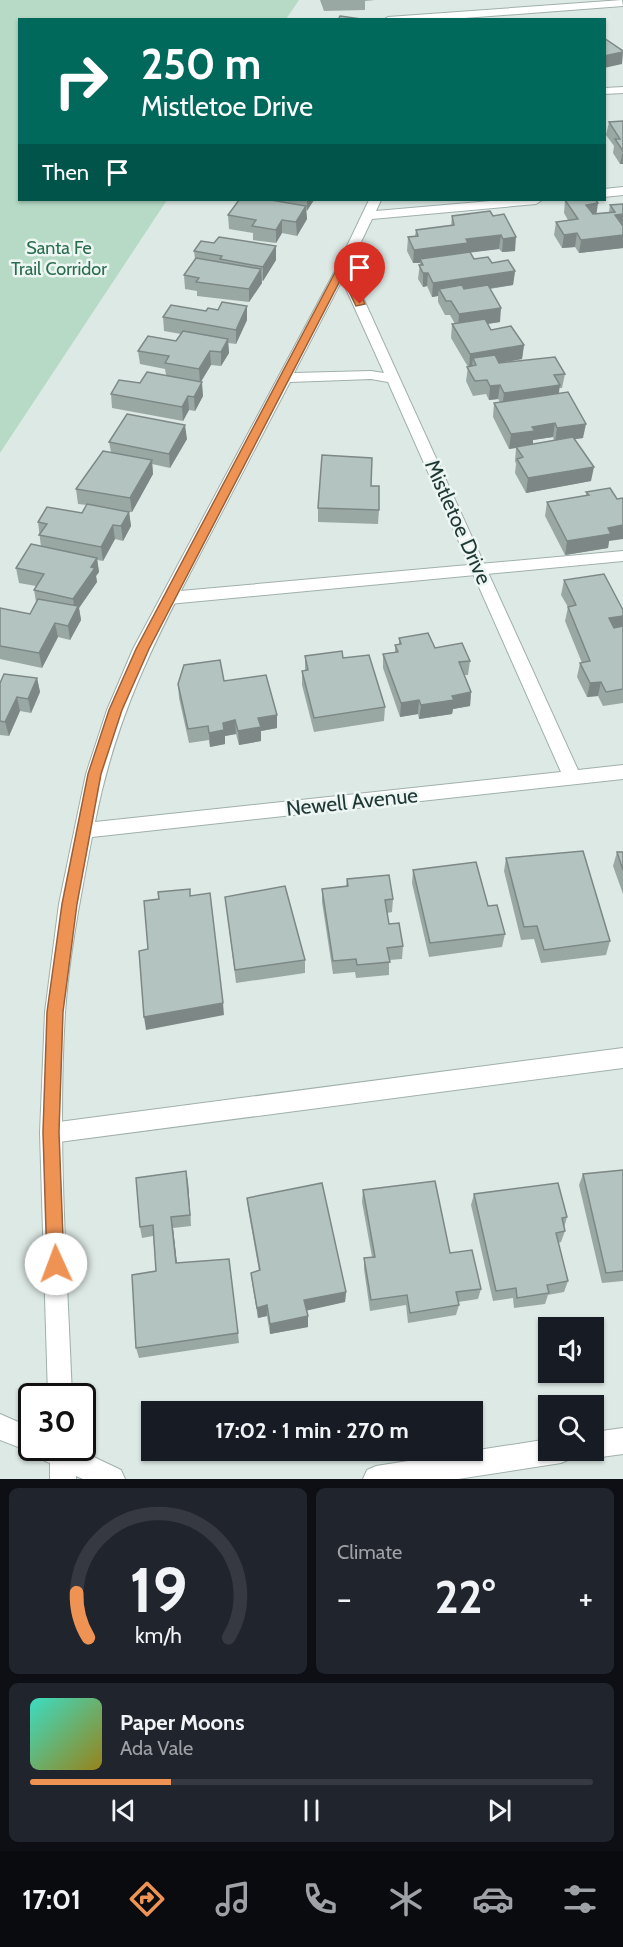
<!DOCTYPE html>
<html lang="en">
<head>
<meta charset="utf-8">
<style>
	:root { --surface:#171b24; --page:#20242c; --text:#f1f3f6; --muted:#9ea1a6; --line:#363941; --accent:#ef9355 }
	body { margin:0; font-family:Cabin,sans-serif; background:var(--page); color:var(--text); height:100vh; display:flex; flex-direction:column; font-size:22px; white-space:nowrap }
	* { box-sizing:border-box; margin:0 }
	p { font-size:20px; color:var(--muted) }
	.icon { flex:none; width:33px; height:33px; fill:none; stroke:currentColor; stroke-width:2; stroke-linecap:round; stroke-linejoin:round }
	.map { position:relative; height:1479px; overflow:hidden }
	.panel { display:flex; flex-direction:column; gap:9px; padding:9px; background:#0d0f14; flex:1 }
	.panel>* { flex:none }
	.banner { position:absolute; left:18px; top:18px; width:588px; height:183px; border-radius:0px; box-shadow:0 2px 4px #0004; background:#00695c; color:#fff; overflow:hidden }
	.tools { position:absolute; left:538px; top:1317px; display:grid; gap:12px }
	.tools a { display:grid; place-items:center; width:66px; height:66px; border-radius:0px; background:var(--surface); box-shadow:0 2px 4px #0004; font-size:30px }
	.speed { position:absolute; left:18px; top:1383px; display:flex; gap:12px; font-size:30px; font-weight:700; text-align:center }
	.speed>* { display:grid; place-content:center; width:78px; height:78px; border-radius:50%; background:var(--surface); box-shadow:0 2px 4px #0004; line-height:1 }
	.speed .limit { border:3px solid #111; border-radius:9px; background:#fff; color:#111 }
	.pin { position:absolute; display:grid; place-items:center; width:51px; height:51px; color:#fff; margin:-62px -26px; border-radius:50% 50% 50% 0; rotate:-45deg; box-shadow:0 0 6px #0007 }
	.pin .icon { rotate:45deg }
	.me { position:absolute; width:66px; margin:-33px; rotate:358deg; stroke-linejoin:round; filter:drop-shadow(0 0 4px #0008) }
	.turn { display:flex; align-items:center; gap:21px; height:126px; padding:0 24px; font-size:27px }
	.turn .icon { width:78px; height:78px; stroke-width:2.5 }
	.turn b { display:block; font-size:42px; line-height:51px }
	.then { display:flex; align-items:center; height:57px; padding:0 24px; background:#0003; gap:12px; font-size:22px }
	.big { font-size:45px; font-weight:700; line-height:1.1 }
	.panel .card { flex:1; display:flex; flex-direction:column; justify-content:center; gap:9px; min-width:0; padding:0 21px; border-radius:9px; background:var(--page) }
	.panel .dial { align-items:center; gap:0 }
	.dial svg { height:156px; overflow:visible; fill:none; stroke:var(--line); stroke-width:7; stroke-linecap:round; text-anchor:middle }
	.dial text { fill:var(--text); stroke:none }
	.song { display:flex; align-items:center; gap:18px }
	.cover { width:72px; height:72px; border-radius:9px; background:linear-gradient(135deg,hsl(170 70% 55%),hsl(50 70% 35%)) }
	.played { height:6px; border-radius:3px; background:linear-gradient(90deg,var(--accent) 25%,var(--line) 25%) }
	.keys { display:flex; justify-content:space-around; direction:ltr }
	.heat { display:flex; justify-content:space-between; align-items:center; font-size:33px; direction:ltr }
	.panel .tiles { flex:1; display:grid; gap:9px; grid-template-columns:1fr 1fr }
	.card:last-child { grid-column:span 2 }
	.trip { position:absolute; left:141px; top:1401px; width:342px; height:60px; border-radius:0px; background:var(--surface); box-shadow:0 2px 4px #0004; font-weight:700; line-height:60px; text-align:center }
	.dock { display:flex; height:96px; justify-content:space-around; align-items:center; background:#090b0e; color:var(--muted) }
	.dock .icon { width:42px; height:42px }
	.dock .selected { color:var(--accent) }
	.dock b { font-size:27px; color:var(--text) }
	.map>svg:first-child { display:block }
	.green { fill:#b6dac5 }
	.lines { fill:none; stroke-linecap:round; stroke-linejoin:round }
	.service-casing { stroke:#a0b0ad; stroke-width:2 }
	.minor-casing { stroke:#a0b0ad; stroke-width:2 }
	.service { fill:#fff; fill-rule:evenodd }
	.minor { fill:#fff; fill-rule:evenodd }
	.wall { fill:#9aa8a4; fill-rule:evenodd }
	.shaded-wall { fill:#7d8886 }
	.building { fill:#b3c3bf; stroke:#7d8886; stroke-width:1.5 }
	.route { fill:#ef9355; stroke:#9b6037; stroke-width:1.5 }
	.labels { text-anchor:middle; stroke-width:5; stroke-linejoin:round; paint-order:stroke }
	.far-park-label { font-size:18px; fill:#2b6d4f; stroke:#edf6f3 }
	.street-label { font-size:21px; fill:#1f3835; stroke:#edf6f3 }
</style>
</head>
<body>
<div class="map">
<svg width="623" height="1479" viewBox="0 0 623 1479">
	<rect width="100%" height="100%" fill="#dde9e5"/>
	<path class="green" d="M 0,0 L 299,0 L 286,19 L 20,20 L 20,200 L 167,200 L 0,453 Z"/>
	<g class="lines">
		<defs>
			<path id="service" d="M 623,87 L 623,93 L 604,94 L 604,88 Z
				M 623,551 L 623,561 L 169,604 L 163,602 L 161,598 L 163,594 L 169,592 Z
				M 623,1048 L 623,1068 L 51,1143 L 43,1140 L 40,1133 L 43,1126 L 51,1123 Z"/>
			<path id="minor" d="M 622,0 L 623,6 L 438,20 L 383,20 L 388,17 Z
				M 623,187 L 623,195 L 604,197 L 604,189 Z
				M 369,200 L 381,200 L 376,211 L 502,200 L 542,200 L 536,204 L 372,219 L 349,267 L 578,770 L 623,765 L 623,779 L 92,837 C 81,895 69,954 65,1013 C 57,1141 67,1269 72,1396 L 48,1396 L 40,1133 L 45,1012 L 59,904 L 86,774 L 107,710 L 133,649 L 337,267 ZM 342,280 L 384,373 L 371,371 L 294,373 ZM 371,379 L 388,382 L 561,772 L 95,822 C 115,719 153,644 201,552 C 231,495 260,439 290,382 Z
				M 0,1414 L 32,1428 L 32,1448 L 75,1448 L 121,1470 L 125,1479 L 83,1479 L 76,1476 L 76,1479 L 50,1479 L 50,1463 L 36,1457 L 34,1453 L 0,1440 Z
				M 623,1428 L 623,1454 L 594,1458 L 585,1454 L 584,1450 L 594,1450 L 594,1432 Z
				M 549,1439 L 549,1450 L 574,1450 L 570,1459 L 561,1463 L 458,1479 L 363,1479 L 367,1470 L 376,1466 Z"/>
		</defs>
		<use href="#service" class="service-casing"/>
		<use href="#minor" class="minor-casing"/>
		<use href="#service" class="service"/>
		<use href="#minor" class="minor"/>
	</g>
	<path class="wall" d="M 320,0 L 375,0 L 365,1 L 365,10 L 324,11 Z
		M 623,121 L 623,164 L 620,164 L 613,153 L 614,146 L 606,135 L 609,122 Z
		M 239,200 L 273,200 L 277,201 L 277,200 L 314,200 L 306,211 L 307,219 L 297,236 L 282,233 L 276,243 L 253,240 L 253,233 L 229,229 L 228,215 Z
		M 565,200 L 597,214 L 609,212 L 610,205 L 623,204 L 623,248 L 579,253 L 575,247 L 562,248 L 554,235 L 556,222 L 568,220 L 564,213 Z
		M 490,211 L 515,251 L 502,252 L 499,249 L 470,252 L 474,259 L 492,263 L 515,271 L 513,285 L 490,289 L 500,322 L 488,324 L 491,330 L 524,345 L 522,359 L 505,362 L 565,374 L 562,388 L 559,388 L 558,394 L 583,438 L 574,439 L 591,481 L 526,493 L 515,473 L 516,464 L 515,461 L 516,448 L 509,449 L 493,417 L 494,403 L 500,402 L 498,399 L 489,400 L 486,394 L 473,396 L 466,381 L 468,367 L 451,338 L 452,324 L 455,324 L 450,315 L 445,315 L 438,302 L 438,296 L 432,297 L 427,286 L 423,287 L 418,279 L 420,263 L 413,263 L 407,251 L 408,237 L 415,236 L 416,230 L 451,226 L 452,216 ZM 553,437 L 554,441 L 533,444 L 533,440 Z
		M 194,251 L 276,260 L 263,281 L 261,280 L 262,283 L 249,302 L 197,296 L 197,291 L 185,289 L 184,275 L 195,259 Z
		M 163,317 L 247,320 L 236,344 L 228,343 L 229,353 L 221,366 L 211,365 L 201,382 L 203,396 L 195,411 L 189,410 L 183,421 L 112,408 L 111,394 L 140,383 L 166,375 L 165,369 L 140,364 L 138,351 L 176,341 L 181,334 L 164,331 Z
		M 187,439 L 170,468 L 152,464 L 153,474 L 132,512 L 129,512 L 131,526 L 123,541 L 115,539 L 103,561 L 97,560 L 99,572 L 96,576 L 97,582 L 79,608 L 81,620 L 70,640 L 58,637 L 42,668 L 0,659 L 0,608 L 30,614 L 36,602 L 34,590 L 36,586 L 19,583 L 16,568 L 41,547 L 38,522 L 82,513 L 87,505 L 78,504 L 76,489 L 111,452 L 109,442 Z
		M 586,492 L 609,541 L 608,548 L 565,555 L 545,516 L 547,502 L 586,496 Z
		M 318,508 L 379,510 L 378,524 L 318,522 Z
		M 564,580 L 623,610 L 623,703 L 603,706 L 598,696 L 587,697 L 577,677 L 580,663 L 582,663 L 565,621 L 568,607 L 561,595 Z
		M 399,638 L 435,648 L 470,661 L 468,675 L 464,675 L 471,692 L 470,706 L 453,709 L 452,714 L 419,719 L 418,714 L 400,717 L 383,668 L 383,654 L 395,652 L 395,645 L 399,645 Z
		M 305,656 L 343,658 L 385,707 L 384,721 L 314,732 L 302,685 L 302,671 L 305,670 Z
		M 37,678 L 40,692 L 31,713 L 20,711 L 9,736 L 0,735 L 0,683 Z
		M 224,681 L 277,715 L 277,728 L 261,731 L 261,741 L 239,745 L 236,734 L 225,736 L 225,744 L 210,747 L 209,740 L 189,743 L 179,698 L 178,684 Z
		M 617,852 L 623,852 L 623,894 L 613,866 Z
		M 506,858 L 610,941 L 606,955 L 541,963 L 534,939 L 521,940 L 504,871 Z
		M 413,870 L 488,906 L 505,934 L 502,947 L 429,957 L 412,883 Z
		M 347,879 L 393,899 L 392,912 L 387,913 L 389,924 L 403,946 L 402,959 L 389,960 L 389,975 L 356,978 L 355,972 L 333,974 L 322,902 L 322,889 L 346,886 Z
		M 225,897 L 305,960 L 305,973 L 236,983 Z
		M 623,1170 L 623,1281 L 602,1283 L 579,1185 L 583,1174 Z
		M 188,1182 L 191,1226 L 173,1228 L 177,1263 L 238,1333 L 239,1343 L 139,1358 L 136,1348 L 156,1271 L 153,1236 L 142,1238 L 140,1227 Z
		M 363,1190 L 450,1253 L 481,1289 L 478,1299 L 458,1302 L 459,1305 L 456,1315 L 408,1323 L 406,1305 L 370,1311 L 364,1269 L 364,1258 L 372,1257 L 362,1202 Z
		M 474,1194 L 567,1217 L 564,1228 L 565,1231 L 561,1242 L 558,1243 L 568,1281 L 564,1292 L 548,1295 L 545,1304 L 514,1308 L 513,1298 L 493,1301 L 471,1205 Z
		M 247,1198 L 346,1292 L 345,1302 L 306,1310 L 308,1327 L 270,1334 L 267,1316 L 258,1318 L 252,1283 L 251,1273 L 259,1271 L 248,1209 Z"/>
	<path class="shaded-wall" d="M 623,52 L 622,64 L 604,68 L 604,56 Z
		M 623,151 L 623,164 L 620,164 Z
		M 307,200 L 314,200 L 307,211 Z
		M 598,203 L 596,217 L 584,218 L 586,205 Z
		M 306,206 L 307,219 L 297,236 L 296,222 Z
		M 623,214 L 623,228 L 615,215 Z
		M 282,220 L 282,233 L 276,243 L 276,230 Z
		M 577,233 L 575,247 L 562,248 L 564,235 Z
		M 501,235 L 499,249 L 420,259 L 420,263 L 413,263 L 414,250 L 466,239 Z
		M 623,235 L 623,248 L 579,253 L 581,240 Z
		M 516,237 L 515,251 L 502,252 L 503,239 Z
		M 276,246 L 276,260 L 263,281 L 263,267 Z
		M 261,269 L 262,283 L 249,302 L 249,289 Z
		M 515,271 L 513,285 L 443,295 L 439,289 L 438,296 L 432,297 L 433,283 Z
		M 423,273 L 428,273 L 427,286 L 423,287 Z
		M 247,306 L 247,320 L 236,344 L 236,330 Z
		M 501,308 L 500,322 L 458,328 L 459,314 Z
		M 228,339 L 229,353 L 221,366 L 221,352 Z
		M 524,345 L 522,359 L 476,367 L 473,358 L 472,368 L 469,368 L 470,354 Z
		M 210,351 L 211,365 L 200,383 L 199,369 Z
		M 202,382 L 203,396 L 195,411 L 194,397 Z
		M 500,385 L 498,399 L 489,400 L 490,386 Z
		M 560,385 L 558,399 L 502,407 L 504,393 Z
		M 188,396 L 189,410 L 183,421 L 182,407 Z
		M 555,423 L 553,437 L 533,440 L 533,445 L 509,449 L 511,434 L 532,427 Z
		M 586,424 L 583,438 L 555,442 L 557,428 Z
		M 185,425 L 187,439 L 170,468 L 169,454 Z
		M 152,460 L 153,474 L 132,512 L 130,498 Z
		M 594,467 L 591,481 L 526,493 L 528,478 Z
		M 129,512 L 131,526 L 123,541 L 121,526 Z
		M 113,525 L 115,539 L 103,561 L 101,547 Z
		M 623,525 L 623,539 L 609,541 L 608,548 L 565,555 L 567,541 L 608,528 Z
		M 97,558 L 99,572 L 96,576 L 97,582 L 79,608 L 81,620 L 70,640 L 68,626 L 75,612 L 73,599 Z
		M 623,616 L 623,629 L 606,632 L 609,618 Z
		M 55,623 L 58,637 L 42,668 L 39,653 Z
		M 37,678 L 40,692 L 31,713 L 28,699 Z
		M 601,682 L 598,696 L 587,697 L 590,683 Z
		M 471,692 L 470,706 L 453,709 L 452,714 L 419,719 L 421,705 L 452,696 Z
		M 17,697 L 20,711 L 9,736 L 5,722 Z
		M 419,700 L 418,714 L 400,717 L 401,703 Z
		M 277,715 L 277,728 L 261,731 L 261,741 L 239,745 L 238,731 L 258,718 Z
		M 235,720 L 236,734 L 225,736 L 225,744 L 210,747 L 209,733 L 223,723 Z
		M 223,1003 L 224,1015 L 146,1030 L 144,1017 Z
		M 186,1171 L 188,1182 L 191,1226 Z
		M 171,1217 L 173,1228 L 178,1274 L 176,1263 Z
		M 346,1292 L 345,1302 L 305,1311 L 304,1300 Z
		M 267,1305 L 267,1316 L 258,1318 L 257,1308 Z
		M 308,1316 L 308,1327 L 270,1334 L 270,1324 Z"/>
	<path class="building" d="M 340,16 L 368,20 L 338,20 Z
		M 604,38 L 623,51 L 623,52 L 604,56 Z
		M 623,121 L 623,151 L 615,139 L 620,139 L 609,122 Z
		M 239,200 L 271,200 L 306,206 L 296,222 L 282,220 L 276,230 L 252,226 L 256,220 L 228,215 Z
		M 565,200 L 596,200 L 598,203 L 586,205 L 593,214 L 615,212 L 610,205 L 623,204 L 623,214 L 615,215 L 623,226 L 623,235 L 581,240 L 577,233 L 564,235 L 556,222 L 578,219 Z
		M 490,211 L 493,216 L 504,214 L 516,237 L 503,239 L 501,235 L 466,239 L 468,243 L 414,250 L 408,237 L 418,236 L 416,230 L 454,225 L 452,216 Z
		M 219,237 L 276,246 L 263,267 L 220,259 L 222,256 L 194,251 L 201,241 L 214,243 Z
		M 470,252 L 474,259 L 488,257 L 492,263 L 508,260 L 515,271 L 433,283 L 428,273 L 423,273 L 419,265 L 423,265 L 420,259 Z
		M 196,258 L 261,269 L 249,289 L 196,282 L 199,278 L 184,275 Z
		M 462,285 L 464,289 L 488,285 L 501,308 L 459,314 L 451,301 L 446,301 L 439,289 Z
		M 222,302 L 247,306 L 236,330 L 163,317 L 171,305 L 206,311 L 208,308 L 218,310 Z
		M 485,319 L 491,330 L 511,326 L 524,345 L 470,354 L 452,324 Z
		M 183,331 L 228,339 L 221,352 L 210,351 L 199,369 L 165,363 L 169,356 L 138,351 L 148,336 L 176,341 Z
		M 495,355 L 499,363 L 555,357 L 565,374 L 554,375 L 560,385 L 504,393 L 500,385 L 490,386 L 487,380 L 475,381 L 467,367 L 476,365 L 473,358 Z
		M 147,372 L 202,382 L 194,397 L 188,396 L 182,407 L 111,394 L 119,380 L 140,383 Z
		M 568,392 L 586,424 L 557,428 L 555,423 L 532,427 L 535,431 L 511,434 L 494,403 Z
		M 127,414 L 185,425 L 169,454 L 109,442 Z
		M 573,437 L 594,467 L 528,478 L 517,459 L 523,457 L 516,447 Z
		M 103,451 L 152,460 L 130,498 L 76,489 Z
		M 322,455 L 372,458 L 371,486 L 379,486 L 379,510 L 318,508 Z
		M 610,488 L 617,499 L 623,498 L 623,525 L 608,528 L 611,534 L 567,541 L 547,502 L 589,495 L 586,492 Z
		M 87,504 L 129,512 L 121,526 L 113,525 L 101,547 L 39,535 L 47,524 L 38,522 L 47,507 L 82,513 Z
		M 31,544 L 97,558 L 91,567 L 95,568 L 73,599 L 34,590 L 44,574 L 16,568 Z
		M 604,574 L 623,610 L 623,616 L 609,618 L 614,628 L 623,626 L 623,689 L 606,692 L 601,682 L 590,683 L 580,663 L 590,661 L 568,607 L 576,605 L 564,580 Z
		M 38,599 L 78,606 L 68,626 L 55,623 L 39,653 L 0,646 L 0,608 L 30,614 Z
		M 428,633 L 435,648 L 462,643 L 470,661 L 459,662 L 471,692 L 452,696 L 454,700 L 421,705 L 419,700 L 401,703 L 383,654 L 398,652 L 395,645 L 401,644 L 399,638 Z
		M 342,651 L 343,658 L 369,655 L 385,707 L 314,718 L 302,671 L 308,670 L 305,656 Z
		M 220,660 L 224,681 L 266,675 L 277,715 L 258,718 L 261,727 L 238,731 L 235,720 L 223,723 L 224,730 L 209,733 L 208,726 L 188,729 L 178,684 L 184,665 Z
		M 4,674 L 37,678 L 28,699 L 17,697 L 5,722 L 0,721 L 0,683 Z
		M 583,851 L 610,941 L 544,950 L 537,926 L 524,927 L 506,858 Z
		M 617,852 L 623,852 L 623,870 Z
		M 476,862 L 488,906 L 497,905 L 505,934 L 430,943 L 413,870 Z
		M 389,875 L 393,899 L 385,900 L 389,924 L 399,923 L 403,946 L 387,948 L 390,962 L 357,965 L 356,959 L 333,961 L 322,889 L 348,886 L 347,879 Z
		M 285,886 L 305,960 L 235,970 L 225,897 Z
		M 190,889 L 190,896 L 210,893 L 223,1003 L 144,1017 L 139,951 L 148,949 L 144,901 L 159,899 L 158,892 Z
		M 623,1170 L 623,1271 L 606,1273 L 583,1174 Z
		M 186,1171 L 190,1215 L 171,1217 L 176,1263 L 229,1259 L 238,1333 L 136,1348 L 132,1275 L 156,1271 L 153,1225 L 140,1227 L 136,1178 Z
		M 435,1181 L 450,1253 L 472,1250 L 481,1289 L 456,1292 L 459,1305 L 410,1313 L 407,1295 L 371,1300 L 364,1258 L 375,1257 L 363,1190 Z
		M 322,1183 L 346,1292 L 304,1300 L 308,1316 L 270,1324 L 267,1305 L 257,1308 L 251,1273 L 260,1270 L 247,1198 Z
		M 558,1183 L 567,1217 L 562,1218 L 565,1231 L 556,1233 L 568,1281 L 547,1285 L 549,1293 L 517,1298 L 516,1288 L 496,1291 L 474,1194 Z"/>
	<path class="route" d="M 339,265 L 348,267 L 365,304 L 356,306 L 342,277 L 149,649 L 122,710 L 101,774 L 77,904 L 63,1012 L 59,1132 L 64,1264 L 62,1271 L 56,1273 L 49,1271 L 47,1264 L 43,1132 L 47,1012 L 62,904 L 88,774 L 109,710 L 136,649 Z"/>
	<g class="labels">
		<g class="far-park-label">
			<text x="59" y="254">Santa Fe<tspan x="59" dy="21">Trail Corridor</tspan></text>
		</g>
		<g class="street-label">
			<text transform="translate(458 522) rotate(66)" y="7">Mistletoe Drive</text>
			<text transform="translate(352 802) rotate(-6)" y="7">Newell Avenue</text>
		</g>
	</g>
</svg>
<div class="tools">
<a><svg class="icon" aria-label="sound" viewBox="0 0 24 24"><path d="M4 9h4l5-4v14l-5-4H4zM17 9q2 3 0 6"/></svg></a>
<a><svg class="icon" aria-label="search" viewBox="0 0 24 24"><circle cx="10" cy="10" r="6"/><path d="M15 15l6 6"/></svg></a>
</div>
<div class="speed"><div class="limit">30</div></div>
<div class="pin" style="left:360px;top:304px;background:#d93025"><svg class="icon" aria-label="arrive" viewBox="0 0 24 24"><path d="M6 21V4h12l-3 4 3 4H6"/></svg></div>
<svg class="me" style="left:56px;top:1264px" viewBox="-20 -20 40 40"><circle r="19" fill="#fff"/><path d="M0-13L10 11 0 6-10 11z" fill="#ef9355"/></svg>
<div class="trip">17:02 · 1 min · 270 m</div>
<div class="banner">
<div class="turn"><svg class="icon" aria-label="right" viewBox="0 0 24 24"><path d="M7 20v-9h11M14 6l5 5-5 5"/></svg><div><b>250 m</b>Mistletoe Drive</div></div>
<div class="then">Then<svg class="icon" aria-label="arrive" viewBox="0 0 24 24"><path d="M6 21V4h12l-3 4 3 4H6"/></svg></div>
</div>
</div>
<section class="panel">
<div class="tiles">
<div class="card dial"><svg viewBox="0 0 100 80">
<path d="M14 69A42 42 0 1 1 86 69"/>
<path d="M14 69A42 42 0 0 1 8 46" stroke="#ef9355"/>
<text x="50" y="56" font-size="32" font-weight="700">19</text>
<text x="50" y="72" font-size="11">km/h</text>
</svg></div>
<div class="card"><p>Climate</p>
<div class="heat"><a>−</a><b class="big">22°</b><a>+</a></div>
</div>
<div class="card">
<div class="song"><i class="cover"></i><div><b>Paper Moons</b><p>Ada Vale</p></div></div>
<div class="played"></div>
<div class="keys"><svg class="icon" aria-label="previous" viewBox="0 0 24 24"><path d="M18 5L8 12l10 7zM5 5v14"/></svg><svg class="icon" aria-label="pause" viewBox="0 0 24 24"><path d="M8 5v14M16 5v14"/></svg><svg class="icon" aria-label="next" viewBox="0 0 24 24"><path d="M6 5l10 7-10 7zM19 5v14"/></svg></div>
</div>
</div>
</section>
<nav class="dock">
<b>17:01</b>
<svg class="icon selected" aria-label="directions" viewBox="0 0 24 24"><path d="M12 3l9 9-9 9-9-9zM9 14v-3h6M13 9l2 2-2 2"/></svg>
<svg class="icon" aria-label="music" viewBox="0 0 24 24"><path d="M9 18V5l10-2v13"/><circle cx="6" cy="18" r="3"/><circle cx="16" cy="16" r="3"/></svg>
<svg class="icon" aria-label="phone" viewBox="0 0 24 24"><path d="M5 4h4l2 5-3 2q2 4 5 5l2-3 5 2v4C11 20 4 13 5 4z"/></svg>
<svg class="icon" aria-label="climate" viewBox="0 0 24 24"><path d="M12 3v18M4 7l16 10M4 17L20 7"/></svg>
<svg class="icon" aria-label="car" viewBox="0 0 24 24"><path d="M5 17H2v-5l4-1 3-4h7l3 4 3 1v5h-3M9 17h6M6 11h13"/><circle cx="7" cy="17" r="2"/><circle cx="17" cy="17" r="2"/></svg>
<svg class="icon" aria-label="filters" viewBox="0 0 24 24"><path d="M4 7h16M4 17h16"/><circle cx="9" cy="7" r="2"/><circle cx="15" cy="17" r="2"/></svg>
</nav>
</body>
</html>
